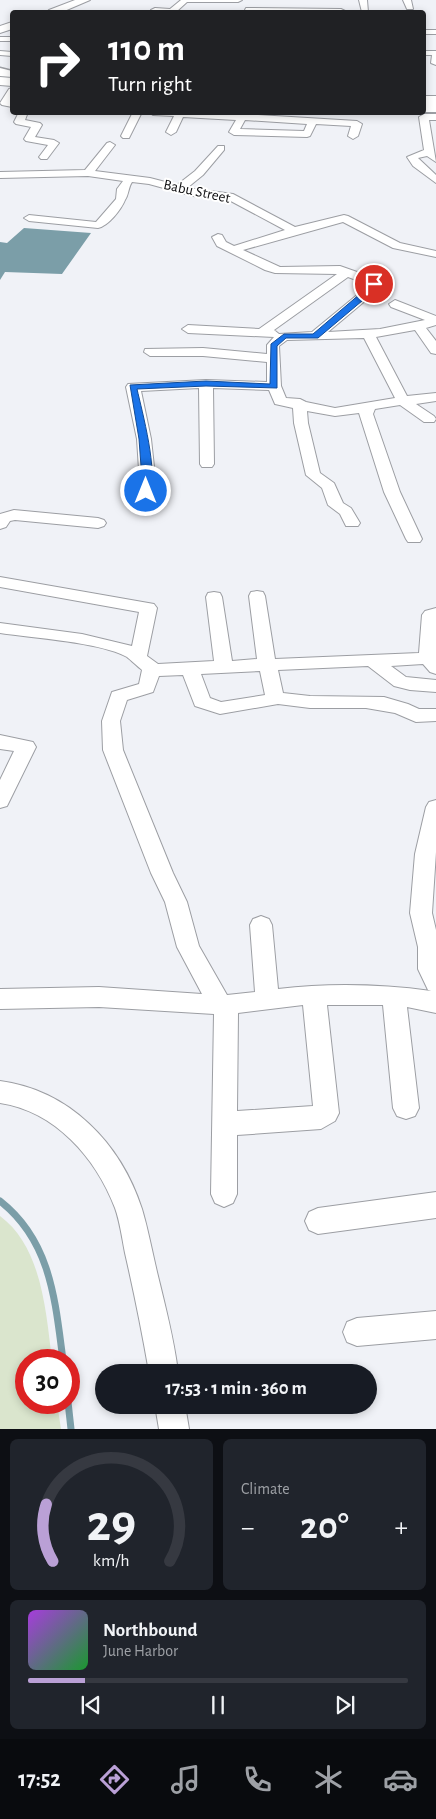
<!DOCTYPE html>
<html lang="en">
<head>
<meta charset="utf-8">
<style>
	:root { --surface:#171b24; --page:#20242c; --text:#f1f3f6; --muted:#9ea1a6; --line:#363941; --accent:#baa0d6 }
	body { margin:0; font-family:"Alegreya Sans",sans-serif; background:var(--page); color:var(--text); height:100vh; display:flex; flex-direction:column; font-size:19px; white-space:nowrap }
	* { box-sizing:border-box; margin:0 }
	p { font-size:16px; color:var(--muted) }
	.icon { flex:none; width:28px; height:28px; fill:none; stroke:currentColor; stroke-width:2; stroke-linecap:round; stroke-linejoin:round }
	.map { position:relative; height:1429px; overflow:hidden }
	.side { display:flex; flex-direction:column; gap:10px; padding:10px; background:#0d0f14; flex:1 }
	.side>* { flex:none }
	.banner { position:absolute; left:10px; top:10px; width:416px; height:105px; border-radius:5px; box-shadow:0 2px 8px #0003; background:#202124; color:#fff; overflow:hidden }
	.speed { position:absolute; left:15px; top:1349px; display:flex; gap:10px; font-size:25px; font-weight:700; text-align:center }
	.speed>* { display:grid; place-content:center; width:65px; height:65px; border-radius:50%; background:var(--surface); box-shadow:0 2px 8px #0003; line-height:1 }
	.speed .limit { border:8px solid #d22; background:#fff; color:#111 }
	.pin { position:absolute; display:grid; place-items:center; width:42px; height:42px; color:#fff; margin:-21px; border:2px solid #fff; border-radius:50%; box-shadow:0 1px 5px #0007 }
	.me { position:absolute; width:55px; margin:-28px; rotate:0deg; stroke-linejoin:round; filter:drop-shadow(0 0 4px #0008) }
	.turn { display:flex; align-items:center; gap:18px; height:105px; padding:0 15px; font-size:22px }
	.turn .icon { width:65px; height:65px; stroke-width:2.5 }
	.turn b { display:block; font-size:35px; line-height:42px }
	.big { font-size:38px; font-weight:700; line-height:1.1 }
	.side .widget { flex:1; display:flex; flex-direction:column; justify-content:center; gap:8px; min-width:0; padding:0 18px; border-radius:8px; background:var(--page) }
	.side .dial { align-items:center; gap:0 }
	.dial svg { height:130px; overflow:visible; fill:none; stroke:var(--line); stroke-width:7; stroke-linecap:round; text-anchor:middle }
	.dial text { fill:var(--text); stroke:none }
	.song { display:flex; align-items:center; gap:15px }
	.cover { width:60px; height:60px; border-radius:8px; background:linear-gradient(135deg,hsl(280 70% 55%),hsl(130 70% 35%)) }
	.played { height:5px; border-radius:2px; background:linear-gradient(90deg,var(--accent) 15%,var(--line) 15%) }
	.keys { display:flex; justify-content:space-around; direction:ltr }
	.heat { display:flex; justify-content:space-between; align-items:center; font-size:28px; direction:ltr }
	.side .tiles { flex:1; display:grid; gap:10px; grid-template-columns:1fr 1fr }
	.widget:last-child { grid-column:span 2 }
	.trip { position:absolute; left:95px; top:1364px; width:282px; height:50px; border-radius:25px; background:var(--surface); box-shadow:0 2px 8px #0003; font-weight:700; line-height:50px; text-align:center }
	.dock { display:flex; height:80px; justify-content:space-around; align-items:center; background:#090b0e; color:var(--muted) }
	.dock .icon { width:35px; height:35px }
	.dock .current { color:var(--accent) }
	.dock b { font-size:22px; color:var(--text) }
	.map>svg:first-child { display:block }
	.green { fill:#dae5cd }
	.water { fill:#7b9ea8 }
	.lines { fill:none; stroke-linecap:round; stroke-linejoin:round }
	.stream { stroke:#7b9ea8; stroke-width:7 }
	.street-casing { stroke:#9c9ea3; stroke-width:2 }
	.secondary-casing { stroke:#9c9ea3; stroke-width:3 }
	.primary-casing { stroke:#9c9ea3; stroke-width:2 }
	.street { fill:#fff; fill-rule:evenodd }
	.secondary { fill:#fff; fill-rule:evenodd }
	.primary { fill:#fff; fill-rule:evenodd }
	.route { fill:#1a73e8; stroke:#114b97 }
	.labels { text-anchor:middle; stroke-width:4; stroke-linejoin:round; paint-order:stroke }
	.far-street-label { font-size:15px; fill:#0f0f11; stroke:#fff }
</style>
</head>
<body>
<div class="map">
<svg width="436" height="1429" viewBox="0 0 436 1429">
	<rect width="100%" height="100%" fill="#f0f2f7"/>
	<path class="green" d="M 0,1216 C 42,1247 46,1312 52,1360 L 26,1360 L 26,1402 L 57,1403 L 61,1429 L 0,1429 Z"/>
	<path class="water" d="M 24,228 L 91,233 L 62,274 L 5,272 L 0,280 L 0,242 L 7,243 Z"/>
	<g class="lines">
		<path class="stream" d="M 0,1201 C 51,1241 55,1300 63,1360
			M 68,1402 L 71,1429"/>
		<defs>
			<path id="street" d="M 181,0 L 242,0 L 238,2 L 187,2 L 176,12 L 155,12 L 151,10 L 155,8 L 170,9 Z
				M 359,0 L 367,0 L 368,12 L 362,12 Z
				M 403,0 L 411,0 L 413,9 L 407,9 Z
				M 246,8 L 341,9 L 345,11 L 249,12 L 245,10 Z
				M 424,30 L 436,30 L 436,34 L 424,34 Z
				M 0,37 L 12,37 L 12,41 L 0,41 Z
				M 0,51 L 12,52 L 12,56 L 0,55 Z
				M 424,51 L 436,51 L 436,65 L 431,63 L 432,55 L 424,55 Z
				M 12,88 L 12,98 L 11,101 L 12,101 L 12,107 L 2,105 L 0,103 L 9,89 Z
				M 19,112 L 28,112 L 25,120 L 40,123 L 42,125 L 35,137 L 54,140 L 59,143 L 47,159 L 41,159 L 39,157 L 48,145 L 26,141 L 24,139 L 31,127 L 16,124 L 14,122 Z
				M 133,112 L 142,112 L 129,138 L 123,138 L 121,136 Z
				M 149,112 L 209,112 L 357,121 L 362,124 L 358,136 L 353,139 L 348,136 L 351,126 L 316,124 L 310,136 L 307,137 L 234,135 L 229,132 L 236,120 L 183,117 L 176,132 L 171,135 L 166,132 L 174,116 L 153,115 ZM 245,120 L 307,124 L 304,131 L 240,129 Z
				M 424,114 L 436,114 L 436,120 L 429,120 L 436,162 L 427,156 L 418,158 L 436,175 L 436,183 L 413,166 L 407,157 L 424,150 L 419,117 Z
				M 110,142 L 115,145 L 95,171 L 150,178 L 177,185 L 195,171 L 218,146 L 224,146 L 224,150 L 203,175 L 187,188 L 233,194 L 295,227 L 344,215 L 348,216 L 400,243 L 436,251 L 436,257 L 393,248 L 343,222 L 243,250 L 280,267 L 340,266 L 377,279 L 380,287 L 378,290 L 328,332 L 380,329 L 425,320 L 391,307 L 389,304 L 395,300 L 436,316 L 436,325 L 426,328 L 436,341 L 436,354 L 431,353 L 415,330 L 376,337 L 407,396 L 436,393 L 436,401 L 416,404 L 434,416 L 436,419 L 434,422 L 424,422 L 400,405 L 375,409 L 373,414 L 400,492 L 422,539 L 420,542 L 408,542 L 406,539 L 384,492 L 359,413 L 335,416 L 307,411 L 308,423 L 320,473 L 334,483 L 343,503 L 351,508 L 360,523 L 358,526 L 346,526 L 340,514 L 328,505 L 322,488 L 306,475 L 294,423 L 293,408 L 275,404 L 269,390 L 213,388 L 214,464 L 212,467 L 202,467 L 200,464 L 199,388 L 141,391 L 151,439 L 156,485 L 151,494 L 141,504 L 131,504 L 128,501 L 140,485 L 137,439 L 126,387 L 128,384 L 206,380 L 267,382 L 267,362 L 203,356 L 150,356 L 144,352 L 145,349 L 203,348 L 267,354 L 267,345 L 274,337 L 188,333 L 182,329 L 188,325 L 259,329 L 337,274 L 275,273 L 265,270 L 217,246 L 212,237 L 218,234 L 222,235 L 226,242 L 234,246 L 285,230 L 227,199 L 193,196 L 149,184 L 132,182 C 128,188 129,194 125,200 C 121,210 108,226 98,228 L 29,221 L 24,218 L 29,215 L 96,222 L 116,199 L 117,189 L 123,181 L 88,176 L 0,178 L 0,172 L 85,170 L 107,143 ZM 348,277 L 367,284 L 368,286 L 312,332 L 279,334 L 274,330 ZM 364,338 L 395,398 L 335,408 L 306,402 L 300,399 L 286,398 L 281,386 L 279,346 L 287,340 Z
				M 14,510 L 98,518 L 104,520 L 106,523 L 104,526 L 98,528 L 15,520 L 10,521 L 6,527 L 0,529 L 0,514 Z
				M 0,577 L 154,604 L 157,608 L 147,656 L 158,664 L 214,661 L 206,597 L 208,593 L 214,592 L 220,593 L 222,597 L 232,661 L 257,659 L 249,596 L 251,592 L 257,591 L 263,592 L 265,596 L 275,659 L 419,653 L 422,615 L 425,611 L 436,608 L 436,674 L 430,672 L 423,664 L 391,666 L 406,677 L 436,680 L 436,692 L 410,690 L 394,686 L 368,666 L 278,670 L 283,693 L 310,696 L 384,697 L 408,704 L 419,709 L 436,709 L 436,721 L 416,722 L 395,713 L 366,708 L 310,708 L 278,704 L 220,714 L 195,706 L 183,675 L 159,676 L 153,692 L 127,700 L 120,721 L 123,750 L 173,873 L 187,902 L 199,946 L 227,995 L 255,992 L 250,925 L 253,919 L 261,916 L 269,919 L 272,925 L 278,989 C 329,983 380,984 431,991 L 428,990 L 418,969 L 418,947 L 410,913 L 415,854 L 426,807 L 429,802 L 436,800 L 436,852 L 432,913 L 436,930 L 436,1013 L 407,1007 L 419,1108 L 415,1116 L 406,1119 L 397,1116 L 393,1108 L 383,1005 L 327,1005 L 339,1113 L 335,1121 L 321,1129 L 237,1135 L 237,1194 L 233,1203 L 224,1207 L 215,1203 L 211,1194 L 214,1014 L 99,1007 L 0,1009 L 0,989 L 99,987 L 202,994 L 177,947 L 165,902 L 151,873 L 103,750 L 102,721 L 112,692 L 139,684 L 142,670 C 137,666 132,661 127,657 C 100,642 32,638 0,633 L 0,623 L 82,634 L 132,646 L 139,612 L 0,587 ZM 260,671 L 265,695 L 221,702 L 210,698 L 201,674 ZM 303,1005 L 313,1106 L 237,1111 L 238,1013 Z
				M 0,735 L 33,742 L 36,747 L 7,806 L 0,808 L 0,780 L 14,751 L 0,749 Z
				M 0,1081 C 69,1090 121,1143 142,1209 C 148,1229 152,1251 157,1272 C 165,1305 174,1339 178,1372 L 149,1372 C 142,1332 134,1292 125,1253 C 122,1238 120,1222 115,1208 C 96,1158 55,1111 0,1103 Z
				M 436,1192 L 436,1218 L 318,1234 L 309,1230 L 305,1221 L 309,1212 L 318,1208 Z
				M 436,1311 L 436,1339 L 357,1346 L 347,1342 L 343,1332 L 347,1322 L 357,1318 Z
				M 155,1405 L 185,1405 L 189,1429 L 159,1429 Z"/>
			<path id="secondary" d="M 0,68 L 12,71 L 12,77 L 0,76 Z
				M 424,104 L 436,104 L 436,112 L 424,112 Z"/>
			<path id="primary" d="M 75,0 L 90,0 L 62,12 L 47,12 L 49,10 Z
				M 12,22 L 12,29 L 0,33 L 0,26 Z
				M 0,77 L 12,78 L 12,86 L 0,85 Z
				M 424,96 L 436,96 L 436,104 L 424,104 Z"/>
		</defs>
		<use href="#street" class="street-casing"/>
		<use href="#secondary" class="secondary-casing"/>
		<use href="#primary" class="primary-casing"/>
		<use href="#street" class="street"/>
		<use href="#secondary" class="secondary"/>
		<use href="#primary" class="primary"/>
	</g>
	<path class="route" d="M 374,282 L 378,284 L 375,290 L 318,338 L 286,338 L 277,346 L 277,388 L 206,386 L 137,389 C 142,411 159,474 149,493 L 143,493 L 139,439 L 130,385 L 206,381 L 270,384 L 271,344 L 284,334 L 313,334 Z"/>
	<g class="labels">
		<g class="far-street-label">
			<text transform="translate(197 191) rotate(12)" y="5">Babu Street</text>
		</g>
	</g>
</svg>
<div class="speed"><div class="limit">30</div></div>
<div class="pin" style="left:374px;top:284px;background:#d93025"><svg class="icon" aria-label="arrive" viewBox="0 0 24 24"><path d="M6 21V4h12l-3 4 3 4H6"/></svg></div>
<svg class="me" style="left:146px;top:491px" viewBox="-20 -20 40 40"><circle r="17" fill="#1a73e8" stroke="#fff" stroke-width="3"/><path d="M0-11L8 9 0 5-8 9z" fill="#fff"/></svg>
<div class="trip">17:53 · 1 min · 360 m</div>
<div class="banner">
<div class="turn"><svg class="icon" aria-label="right" viewBox="0 0 24 24"><path d="M7 20v-9h11M14 6l5 5-5 5"/></svg><div><b>110 m</b>Turn right</div></div>
</div>
</div>
<section class="side">
<div class="tiles">
<div class="widget dial"><svg viewBox="0 0 100 80">
<path d="M14 69A42 42 0 1 1 86 69"/>
<path d="M14 69A42 42 0 0 1 10 34" stroke="#baa0d6"/>
<text x="50" y="56" font-size="32" font-weight="700">29</text>
<text x="50" y="72" font-size="11">km/h</text>
</svg></div>
<div class="widget"><p>Climate</p>
<div class="heat"><a>−</a><b class="big">20°</b><a>+</a></div>
</div>
<div class="widget">
<div class="song"><i class="cover"></i><div><b>Northbound</b><p>June Harbor</p></div></div>
<div class="played"></div>
<div class="keys"><svg class="icon" aria-label="previous" viewBox="0 0 24 24"><path d="M18 5L8 12l10 7zM5 5v14"/></svg><svg class="icon" aria-label="pause" viewBox="0 0 24 24"><path d="M8 5v14M16 5v14"/></svg><svg class="icon" aria-label="next" viewBox="0 0 24 24"><path d="M6 5l10 7-10 7zM19 5v14"/></svg></div>
</div>
</div>
</section>
<nav class="dock">
<b>17:52</b>
<svg class="icon current" aria-label="directions" viewBox="0 0 24 24"><path d="M12 3l9 9-9 9-9-9zM9 14v-3h6M13 9l2 2-2 2"/></svg>
<svg class="icon" aria-label="music" viewBox="0 0 24 24"><path d="M9 18V5l10-2v13"/><circle cx="6" cy="18" r="3"/><circle cx="16" cy="16" r="3"/></svg>
<svg class="icon" aria-label="phone" viewBox="0 0 24 24"><path d="M5 4h4l2 5-3 2q2 4 5 5l2-3 5 2v4C11 20 4 13 5 4z"/></svg>
<svg class="icon" aria-label="climate" viewBox="0 0 24 24"><path d="M12 3v18M4 7l16 10M4 17L20 7"/></svg>
<svg class="icon" aria-label="car" viewBox="0 0 24 24"><path d="M5 17H2v-5l4-1 3-4h7l3 4 3 1v5h-3M9 17h6M6 11h13"/><circle cx="7" cy="17" r="2"/><circle cx="17" cy="17" r="2"/></svg>
</nav>
</body>
</html>
